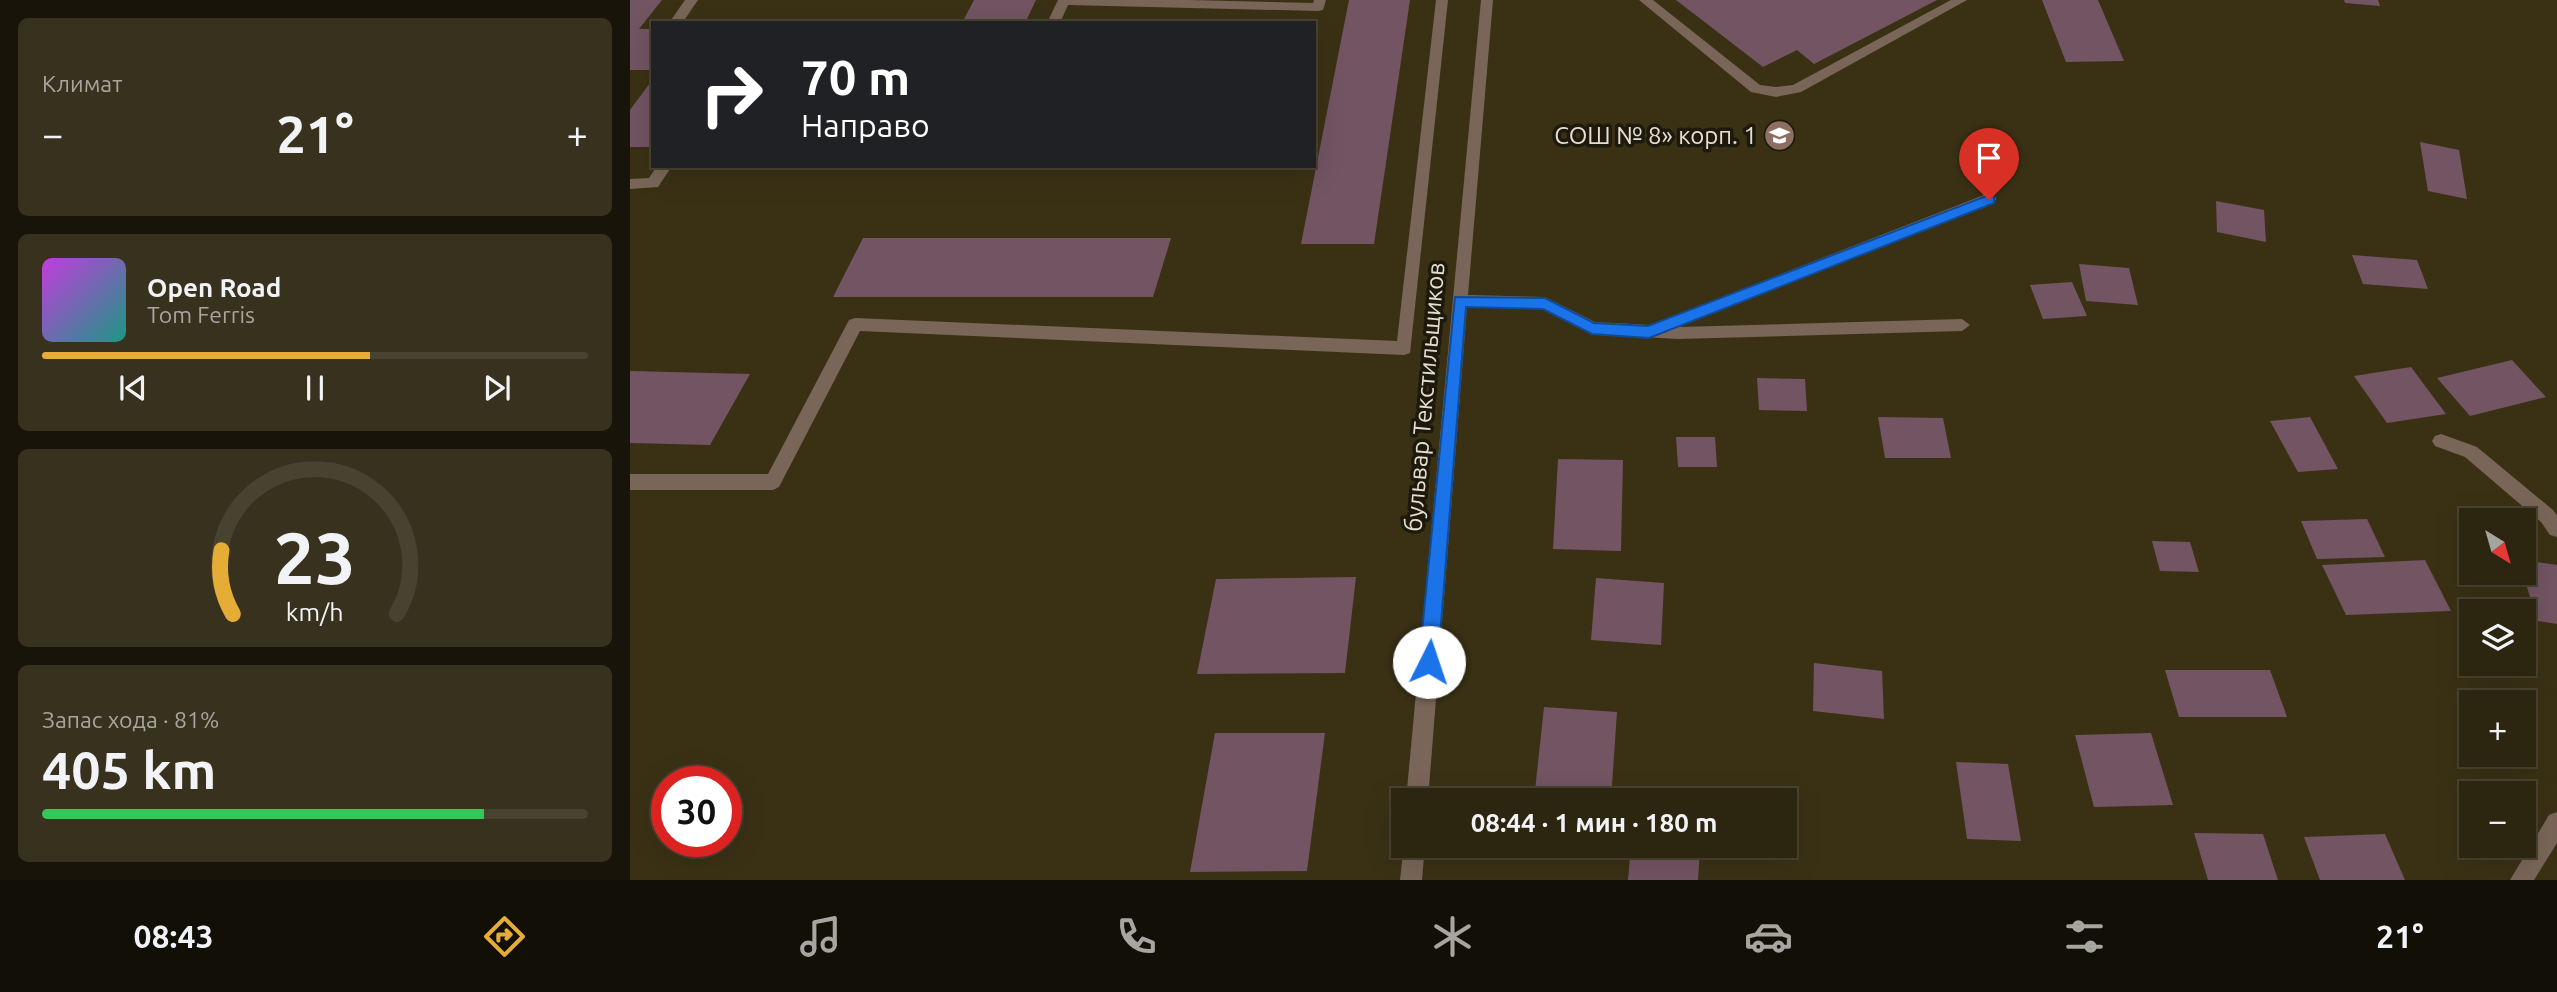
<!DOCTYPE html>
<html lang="ru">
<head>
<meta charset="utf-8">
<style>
	:root { --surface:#2c2510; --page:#38311e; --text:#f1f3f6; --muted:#a6a59f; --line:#484230; --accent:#e5ad36 }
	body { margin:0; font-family:Ubuntu,sans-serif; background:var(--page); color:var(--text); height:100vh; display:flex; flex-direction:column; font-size:26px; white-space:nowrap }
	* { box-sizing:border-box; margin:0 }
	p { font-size:23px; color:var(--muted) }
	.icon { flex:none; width:38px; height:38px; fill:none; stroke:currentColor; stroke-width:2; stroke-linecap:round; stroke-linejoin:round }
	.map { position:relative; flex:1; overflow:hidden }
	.side { display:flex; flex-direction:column; gap:18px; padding:18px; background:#181409; width:630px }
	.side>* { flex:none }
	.top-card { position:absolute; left:21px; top:21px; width:665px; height:147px; border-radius:0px; box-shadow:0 7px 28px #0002,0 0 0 2px var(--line); background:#202124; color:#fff; overflow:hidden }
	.needle { width:46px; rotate:143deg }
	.buttons { position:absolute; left:1829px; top:508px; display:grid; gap:14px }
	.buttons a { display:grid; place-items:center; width:77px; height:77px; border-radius:0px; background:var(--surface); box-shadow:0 7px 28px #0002,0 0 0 2px var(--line); font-size:35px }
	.speed { position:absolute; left:21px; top:766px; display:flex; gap:14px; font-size:35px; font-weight:700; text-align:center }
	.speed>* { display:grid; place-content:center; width:91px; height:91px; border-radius:50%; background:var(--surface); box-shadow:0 7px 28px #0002,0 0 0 2px var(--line); line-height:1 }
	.speed .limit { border:10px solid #d22; background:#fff; color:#111 }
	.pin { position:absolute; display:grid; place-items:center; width:60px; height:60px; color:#fff; margin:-72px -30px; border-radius:50% 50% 50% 0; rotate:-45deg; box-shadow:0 0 7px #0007 }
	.pin .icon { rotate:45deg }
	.me { position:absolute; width:77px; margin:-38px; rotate:4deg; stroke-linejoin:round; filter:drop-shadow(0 0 5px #0008) }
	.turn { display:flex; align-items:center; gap:24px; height:147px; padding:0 35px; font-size:32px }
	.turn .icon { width:91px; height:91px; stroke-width:2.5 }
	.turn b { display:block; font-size:49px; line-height:60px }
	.big { font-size:52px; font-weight:600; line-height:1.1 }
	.side .tile { flex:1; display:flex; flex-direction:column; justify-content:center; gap:10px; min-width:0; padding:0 24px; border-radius:10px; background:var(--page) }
	.side .dial { align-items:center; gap:0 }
	.dial svg { height:182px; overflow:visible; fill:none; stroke:var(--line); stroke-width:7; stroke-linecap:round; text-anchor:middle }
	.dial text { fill:var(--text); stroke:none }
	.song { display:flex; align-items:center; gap:21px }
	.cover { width:84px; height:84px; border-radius:10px; background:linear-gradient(135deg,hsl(290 70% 55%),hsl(170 70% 35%)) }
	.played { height:7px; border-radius:4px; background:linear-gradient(90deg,var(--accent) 60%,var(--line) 60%) }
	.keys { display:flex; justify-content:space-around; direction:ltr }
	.heat { display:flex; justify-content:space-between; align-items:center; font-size:38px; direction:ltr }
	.charge { height:10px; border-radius:5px; background:linear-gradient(90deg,#34c759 81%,var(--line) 0) }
	.trip { position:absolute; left:761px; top:788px; width:406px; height:70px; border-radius:0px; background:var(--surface); box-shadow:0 7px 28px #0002,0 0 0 2px var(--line); font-weight:600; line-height:70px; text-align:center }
	.menu { display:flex; height:112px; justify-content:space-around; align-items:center; background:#120f06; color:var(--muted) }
	.menu .icon { width:49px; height:49px }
	.menu .selected { color:var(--accent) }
	.menu b { font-size:32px; color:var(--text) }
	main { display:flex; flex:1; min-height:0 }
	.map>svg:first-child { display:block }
	.building { fill:#725462 }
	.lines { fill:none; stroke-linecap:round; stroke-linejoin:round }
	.minor { fill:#796658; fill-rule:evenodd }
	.route { fill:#1a73e8; stroke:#114b97; stroke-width:2 }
	.labels { text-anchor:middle; stroke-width:7; stroke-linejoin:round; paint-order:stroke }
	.poi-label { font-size:24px; fill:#e4dfce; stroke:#1d190d; text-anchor:end }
	.street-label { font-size:24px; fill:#e4dfce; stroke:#1d190d }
</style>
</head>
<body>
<main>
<section class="side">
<div class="tile"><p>Климат</p>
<div class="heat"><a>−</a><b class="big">21°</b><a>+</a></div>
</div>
<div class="tile">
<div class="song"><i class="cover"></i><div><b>Open Road</b><p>Tom Ferris</p></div></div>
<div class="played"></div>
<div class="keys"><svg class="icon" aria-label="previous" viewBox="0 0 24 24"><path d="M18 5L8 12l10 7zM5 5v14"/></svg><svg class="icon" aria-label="pause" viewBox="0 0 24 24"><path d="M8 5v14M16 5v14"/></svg><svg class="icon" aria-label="next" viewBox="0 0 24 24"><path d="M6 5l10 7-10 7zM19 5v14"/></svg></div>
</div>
<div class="tile dial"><svg viewBox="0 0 100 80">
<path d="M14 69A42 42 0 1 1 86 69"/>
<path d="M14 69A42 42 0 0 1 9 41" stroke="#e5ad36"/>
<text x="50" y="56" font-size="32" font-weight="700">23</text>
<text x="50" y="72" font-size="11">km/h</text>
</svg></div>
<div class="tile"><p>Запас хода · 81%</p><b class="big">405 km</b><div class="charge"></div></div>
</section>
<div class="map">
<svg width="1927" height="880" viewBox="0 0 1927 880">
	<rect width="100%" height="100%" fill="#3a3115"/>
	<path class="building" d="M 0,0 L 32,0 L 9,29 L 23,29 L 23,70 L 0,70 Z
		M 344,0 L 406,0 L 395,23 L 332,23 Z
		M 719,0 L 780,0 L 744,244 L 671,244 Z
		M 1046,0 L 1307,0 L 1184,64 L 1167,50 L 1133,67 Z
		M 1412,0 L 1468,0 L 1494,61 L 1436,62 Z
		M 1714,0 L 1748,0 L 1750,6 L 1715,3 Z
		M 23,79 L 23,147 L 0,147 L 0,110 Z
		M 1790,142 L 1829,150 L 1837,199 L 1798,191 Z
		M 255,166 L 325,166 L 324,170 L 254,169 Z
		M 1586,201 L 1634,210 L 1636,242 L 1587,232 Z
		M 233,238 L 541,238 L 523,297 L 203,297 Z
		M 1722,255 L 1787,260 L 1798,289 L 1733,284 Z
		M 1449,264 L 1499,268 L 1508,305 L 1456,301 Z
		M 1442,282 L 1457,316 L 1413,319 L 1400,285 Z
		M 1882,360 L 1916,397 L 1840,416 L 1807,378 Z
		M 1781,367 L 1816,414 L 1757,423 L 1724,376 Z
		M 0,371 L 120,374 L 80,445 L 0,443 Z
		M 1127,378 L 1175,379 L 1177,411 L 1129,410 Z
		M 1248,417 L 1313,418 L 1321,458 L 1255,458 Z
		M 1680,417 L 1708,469 L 1668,472 L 1640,421 Z
		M 1046,437 L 1085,437 L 1087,467 L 1048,467 Z
		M 928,459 L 993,460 L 991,551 L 923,549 Z
		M 1737,519 L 1755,557 L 1687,559 L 1671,521 Z
		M 1522,541 L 1560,542 L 1569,572 L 1530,571 Z
		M 1795,560 L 1821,611 L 1716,615 L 1692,565 Z
		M 1894,560 L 1927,565 L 1927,624 L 1908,621 L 1892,572 Z
		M 726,577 L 715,673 L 567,674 L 586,579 Z
		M 966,578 L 1034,583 L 1031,645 L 961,640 Z
		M 1184,663 L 1252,671 L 1254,719 L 1183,711 Z
		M 1535,670 L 1640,670 L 1657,717 L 1549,717 Z
		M 914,707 L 987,712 L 981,800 L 904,800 Z
		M 585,733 L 695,733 L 677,871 L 560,872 Z
		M 1521,733 L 1543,805 L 1464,807 L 1445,735 Z
		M 1326,762 L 1378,764 L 1391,841 L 1337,839 Z
		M 1564,833 L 1633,834 L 1648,880 L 1578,880 Z
		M 1755,834 L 1775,880 L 1690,880 L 1674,837 Z
		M 1001,845 L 1070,850 L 1068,880 L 998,880 Z"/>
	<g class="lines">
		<path class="minor" d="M 55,0 L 68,0 L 55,19 L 202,19 L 208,23 L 39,23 Z
			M 559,0 L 683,3 L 684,0 L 696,0 L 693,10 L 688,11 L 438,5 L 430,23 L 417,23 L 428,0 Z
			M 806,0 L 818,0 L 780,353 L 774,355 L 230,331 L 149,487 L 143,490 L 0,490 L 0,474 L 138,474 L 219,320 L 225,318 L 767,341 Z
			M 851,0 L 863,0 L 838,295 L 915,297 L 965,322 L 1020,325 L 1354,195 L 1364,195 L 1366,199 L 1364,203 L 1049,327 L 1332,319 L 1340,325 L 1332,331 L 1048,339 L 962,334 L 913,309 L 837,307 L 798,800 L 776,800 Z
			M 1009,0 L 1023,0 L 1130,85 L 1146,87 L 1163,85 L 1321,0 L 1337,0 L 1171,92 L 1146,97 L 1121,92 Z
			M 27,166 L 42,166 L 28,187 L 0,189 L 0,179 L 19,178 Z
			M 1811,434 L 1847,447 L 1923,510 L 1927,515 L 1927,537 L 1920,535 L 1911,522 L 1835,457 L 1805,446 L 1802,441 L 1805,436 Z
			M 1927,812 L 1927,843 L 1904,880 L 1880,880 L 1919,815 Z
			M 774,844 L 795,845 L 792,880 L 770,880 Z"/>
	</g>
	<path class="route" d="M 1359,195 L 1364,196 L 1364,203 L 1019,338 L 962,334 L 913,309 L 836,307 L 808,662 L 805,668 L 799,670 L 792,668 L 789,662 L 825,297 L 915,298 L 964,323 L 1018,326 Z"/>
	<defs>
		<symbol id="school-disc" viewBox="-11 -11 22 22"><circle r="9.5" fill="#8d6e63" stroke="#1d190d"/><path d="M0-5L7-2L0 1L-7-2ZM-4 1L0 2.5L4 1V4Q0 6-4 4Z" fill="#fff"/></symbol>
	</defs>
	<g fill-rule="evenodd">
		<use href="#school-disc" x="1132" y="118" width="35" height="35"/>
	</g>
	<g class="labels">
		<g class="poi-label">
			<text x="1127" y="144">СОШ № 8» корп. 1</text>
		</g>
		<g class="street-label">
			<text transform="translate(795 397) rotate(-85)" y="8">бульвар Текстильщиков</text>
		</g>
	</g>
</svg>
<div class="buttons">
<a><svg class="needle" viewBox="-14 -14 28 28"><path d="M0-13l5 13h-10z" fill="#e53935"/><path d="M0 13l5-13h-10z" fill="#a6a59f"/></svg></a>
<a><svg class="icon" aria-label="layers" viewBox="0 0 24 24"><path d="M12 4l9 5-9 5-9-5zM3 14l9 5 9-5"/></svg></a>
<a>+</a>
<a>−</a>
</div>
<div class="speed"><div class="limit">30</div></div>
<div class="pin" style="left:1359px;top:200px;background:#d93025"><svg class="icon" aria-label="arrive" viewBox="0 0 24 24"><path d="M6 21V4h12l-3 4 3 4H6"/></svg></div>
<svg class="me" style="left:799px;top:662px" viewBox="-20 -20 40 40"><circle r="19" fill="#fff"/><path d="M0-13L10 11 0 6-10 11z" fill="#1a73e8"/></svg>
<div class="trip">08:44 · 1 мин · 180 m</div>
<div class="top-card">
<div class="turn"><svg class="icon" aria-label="right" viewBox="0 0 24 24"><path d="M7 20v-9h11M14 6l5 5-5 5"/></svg><div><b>70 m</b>Направо</div></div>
</div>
</div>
</main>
<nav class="menu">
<b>08:43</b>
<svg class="icon selected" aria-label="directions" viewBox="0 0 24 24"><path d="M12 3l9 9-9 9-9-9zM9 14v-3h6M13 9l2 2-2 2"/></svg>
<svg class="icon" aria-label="music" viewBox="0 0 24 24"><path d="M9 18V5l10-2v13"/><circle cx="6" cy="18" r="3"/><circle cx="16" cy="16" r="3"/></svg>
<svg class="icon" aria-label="phone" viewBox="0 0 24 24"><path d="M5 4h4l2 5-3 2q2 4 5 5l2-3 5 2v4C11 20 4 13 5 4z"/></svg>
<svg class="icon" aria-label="climate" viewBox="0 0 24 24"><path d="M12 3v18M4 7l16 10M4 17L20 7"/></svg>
<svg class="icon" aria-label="car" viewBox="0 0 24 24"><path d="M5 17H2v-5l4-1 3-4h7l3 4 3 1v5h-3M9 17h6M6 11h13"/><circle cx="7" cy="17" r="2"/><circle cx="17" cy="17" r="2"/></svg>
<svg class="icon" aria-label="filters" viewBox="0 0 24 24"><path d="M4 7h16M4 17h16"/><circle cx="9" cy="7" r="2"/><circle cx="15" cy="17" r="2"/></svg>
<b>21°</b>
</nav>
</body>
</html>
